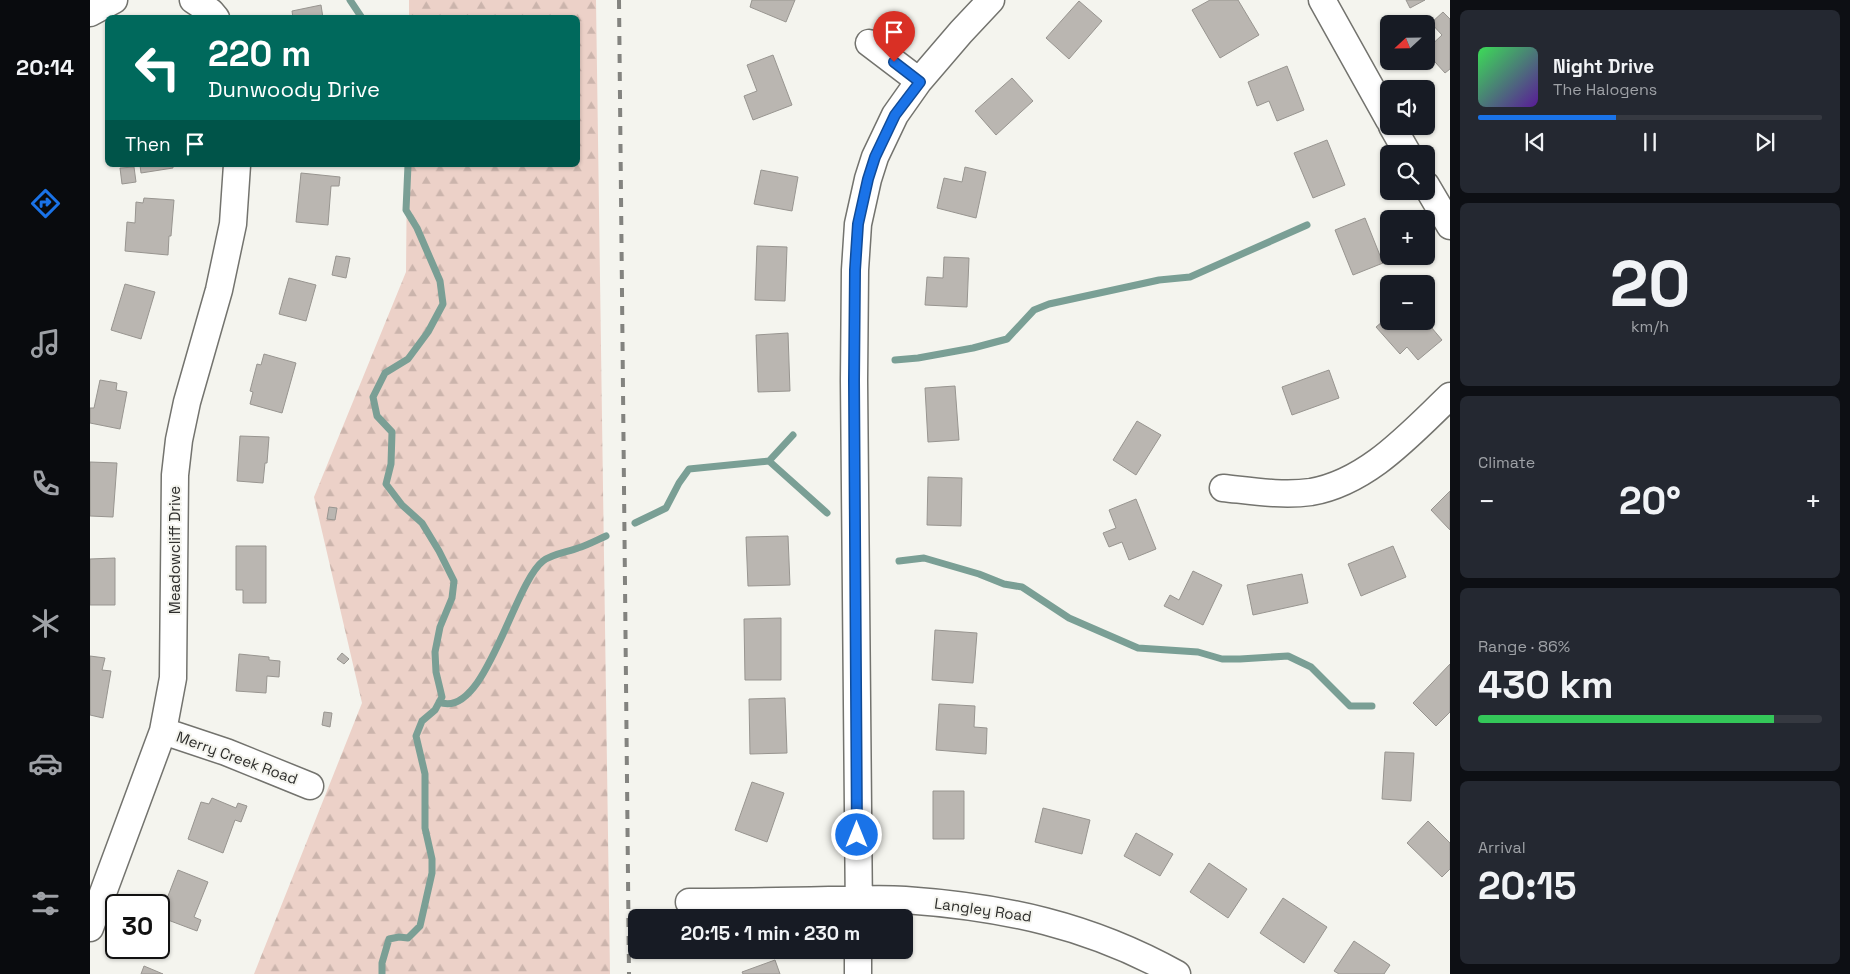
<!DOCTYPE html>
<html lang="en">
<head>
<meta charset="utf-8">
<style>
	:root { --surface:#171b24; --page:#242831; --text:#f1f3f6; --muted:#9ea1a6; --line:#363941; --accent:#1a73e8 }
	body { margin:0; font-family:"Space Grotesk",sans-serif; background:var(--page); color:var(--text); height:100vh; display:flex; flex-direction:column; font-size:19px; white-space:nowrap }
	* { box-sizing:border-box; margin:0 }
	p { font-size:16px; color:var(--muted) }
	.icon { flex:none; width:28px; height:28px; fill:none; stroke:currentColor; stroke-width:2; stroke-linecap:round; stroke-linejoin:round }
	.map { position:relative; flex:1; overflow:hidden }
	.details { display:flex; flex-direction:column; gap:10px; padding:10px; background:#0d0f14; width:400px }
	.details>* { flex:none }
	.banner { position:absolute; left:15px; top:15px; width:475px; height:152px; border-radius:8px; box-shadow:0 1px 4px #0004; background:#00695c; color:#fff; overflow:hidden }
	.needle { width:32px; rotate:248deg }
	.tools { position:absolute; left:1290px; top:15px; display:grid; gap:10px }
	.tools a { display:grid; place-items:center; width:55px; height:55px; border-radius:8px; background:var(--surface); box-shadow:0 1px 4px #0004; font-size:25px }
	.speed { position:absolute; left:15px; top:894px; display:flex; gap:10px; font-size:25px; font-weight:700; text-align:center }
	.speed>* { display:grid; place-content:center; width:65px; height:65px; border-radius:50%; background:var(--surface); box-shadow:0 1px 4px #0004; line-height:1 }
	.speed .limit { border:2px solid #111; border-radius:8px; background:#fff; color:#111 }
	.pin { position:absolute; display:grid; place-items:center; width:42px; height:42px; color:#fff; margin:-51px -21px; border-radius:50% 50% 50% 0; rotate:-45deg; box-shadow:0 0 5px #0007 }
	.pin .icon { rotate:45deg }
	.me { position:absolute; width:55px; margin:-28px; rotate:0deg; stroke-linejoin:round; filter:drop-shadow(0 0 4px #0008) }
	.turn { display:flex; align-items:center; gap:18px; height:105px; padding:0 20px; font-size:22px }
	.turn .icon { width:65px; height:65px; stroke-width:2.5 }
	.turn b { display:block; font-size:35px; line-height:42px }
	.then { display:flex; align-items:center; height:48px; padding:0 20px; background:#0003; gap:10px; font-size:19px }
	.big { font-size:38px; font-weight:700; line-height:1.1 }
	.details .card { flex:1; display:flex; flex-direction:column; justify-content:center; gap:8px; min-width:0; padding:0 18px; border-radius:8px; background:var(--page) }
	.details .dial { align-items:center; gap:0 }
	.dial b { font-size:65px; line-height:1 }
	.song { display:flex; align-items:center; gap:15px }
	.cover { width:60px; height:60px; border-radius:8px; background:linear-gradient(135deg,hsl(130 70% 55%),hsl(270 70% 35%)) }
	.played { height:5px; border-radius:2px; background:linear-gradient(90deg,var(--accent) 40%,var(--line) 40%) }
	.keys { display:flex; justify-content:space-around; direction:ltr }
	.heat { display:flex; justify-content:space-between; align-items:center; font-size:28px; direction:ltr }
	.charge { height:8px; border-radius:4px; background:linear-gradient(90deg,#34c759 86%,var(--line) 0) }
	.trip { position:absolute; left:538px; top:909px; width:285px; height:50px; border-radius:8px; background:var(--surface); box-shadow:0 1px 4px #0004; font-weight:700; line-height:50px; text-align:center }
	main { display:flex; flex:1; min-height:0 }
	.tabs { display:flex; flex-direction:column; width:90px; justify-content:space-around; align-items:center; background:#090b0e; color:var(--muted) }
	.tabs .icon { width:35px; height:35px }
	.tabs .selected { color:var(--accent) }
	.tabs b { font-size:22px; color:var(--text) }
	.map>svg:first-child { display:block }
	.forest { fill:url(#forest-firs) }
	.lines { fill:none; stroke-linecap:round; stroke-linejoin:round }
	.stream { stroke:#7a9f95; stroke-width:7 }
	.building { fill:#bab6b1; stroke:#989590 }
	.minor-casing { stroke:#73736e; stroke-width:29 }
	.minor { stroke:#fff; stroke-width:26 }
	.rail { stroke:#83837f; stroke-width:4; stroke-dasharray:9 9; stroke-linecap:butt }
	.route-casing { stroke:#114b97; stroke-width:12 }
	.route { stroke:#1a73e8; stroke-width:9 }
	.labels { text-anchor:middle; stroke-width:4; stroke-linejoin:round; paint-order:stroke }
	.street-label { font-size:15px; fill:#2d2d2b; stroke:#f4f4ee }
</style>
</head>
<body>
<main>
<nav class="tabs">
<b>20:14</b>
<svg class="icon selected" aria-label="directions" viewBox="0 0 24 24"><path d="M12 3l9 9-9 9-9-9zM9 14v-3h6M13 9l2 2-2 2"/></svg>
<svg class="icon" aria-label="music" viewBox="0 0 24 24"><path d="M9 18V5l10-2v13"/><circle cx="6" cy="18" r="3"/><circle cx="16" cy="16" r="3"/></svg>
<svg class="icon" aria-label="phone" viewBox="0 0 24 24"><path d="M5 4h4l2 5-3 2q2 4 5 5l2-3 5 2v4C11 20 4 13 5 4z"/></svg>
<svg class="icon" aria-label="climate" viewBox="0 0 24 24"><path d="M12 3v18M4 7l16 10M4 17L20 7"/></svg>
<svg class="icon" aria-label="car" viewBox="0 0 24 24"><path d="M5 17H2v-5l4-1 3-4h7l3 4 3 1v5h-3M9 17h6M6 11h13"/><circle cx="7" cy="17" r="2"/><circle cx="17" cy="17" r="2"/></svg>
<svg class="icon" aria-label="filters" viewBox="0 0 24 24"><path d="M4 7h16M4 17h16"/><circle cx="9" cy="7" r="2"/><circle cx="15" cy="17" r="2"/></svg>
</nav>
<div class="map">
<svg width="1360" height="974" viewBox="0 0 1360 974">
	<defs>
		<pattern id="forest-firs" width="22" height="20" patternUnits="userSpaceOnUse" patternTransform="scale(1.25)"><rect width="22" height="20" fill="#ecd1c8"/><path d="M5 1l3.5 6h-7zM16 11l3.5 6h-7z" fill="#cbb4ac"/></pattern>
	</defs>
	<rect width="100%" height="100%" fill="#f4f4ee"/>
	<path class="forest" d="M 319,0 L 506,0 L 520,974 L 164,974 L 272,703 L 224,497 L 316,272 L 317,165 L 488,165 L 488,18 L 319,17 Z"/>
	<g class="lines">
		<path class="stream" d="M 260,0 L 272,18
			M 805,360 L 828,358 L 883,348 L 917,339 L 944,310 L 959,304 L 1069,280 L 1100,277 L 1217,225
			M 679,461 L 737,513
			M 545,523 L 576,508 L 589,483 L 599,469 L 679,461 L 703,435
			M 809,561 L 834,558 L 889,574 L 914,584 L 932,587 L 979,618 L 1048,648 L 1108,652 L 1132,659 L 1150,659 L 1198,656 L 1221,667 L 1260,706 L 1282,706
			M 349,702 C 395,721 423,584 453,561 C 462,554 478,552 488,548 C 498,545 507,540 516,536
			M 292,974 L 292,963 L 299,939 L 309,937 L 318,938 L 330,926 L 342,873 L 342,859 L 335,828 L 335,774 L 326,736 L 332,721 L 345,710 L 352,697 L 346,672 L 345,652 L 350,627 L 362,598 L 364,581 L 349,551 L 332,523 L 312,505 L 296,484 L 301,464 L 302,432 L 287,416 L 283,397 L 295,373 L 318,359 L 338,332 L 353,304 L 350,281 L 327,228 L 316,210 L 318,165"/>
	</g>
	<path class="building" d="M 662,0 L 705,0 L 696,22 L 660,7 Z
		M 1120,0 L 1148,0 L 1169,35 L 1130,58 L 1102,10 Z
		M 1316,0 L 1335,0 L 1320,8 Z
		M 989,1 L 1012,21 L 979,59 L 956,38 Z
		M 231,5 L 233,18 L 203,18 L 202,11 Z
		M 1353,12 L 1360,19 L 1360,69 L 1355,73 L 1336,52 L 1336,50 L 1352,35 L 1341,23 Z
		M 683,55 L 702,105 L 663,120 L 654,96 L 667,91 L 657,65 Z
		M 1197,66 L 1214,110 L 1187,121 L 1179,101 L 1167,106 L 1158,82 Z
		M 922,78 L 943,101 L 906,135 L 885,111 Z
		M 1237,140 L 1255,185 L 1223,198 L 1204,153 Z
		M 50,165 L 83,165 L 83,168 L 51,173 Z
		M 44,167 L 46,182 L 32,184 L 30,168 Z
		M 875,167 L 896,172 L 886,218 L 847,208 L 854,178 L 872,182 Z
		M 671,170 L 708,177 L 702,211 L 664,204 Z
		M 211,173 L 250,177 L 249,186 L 241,186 L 238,225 L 206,222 Z
		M 54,198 L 84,200 L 81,236 L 79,236 L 78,255 L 35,251 L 37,222 L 45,223 L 46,202 L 53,203 Z
		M 1275,218 L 1293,263 L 1263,275 L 1245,230 Z
		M 667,246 L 697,247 L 695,301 L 665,300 Z
		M 246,256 L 260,258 L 256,278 L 242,275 Z
		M 854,257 L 879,258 L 877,307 L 835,305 L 837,277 L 853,278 Z
		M 199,278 L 226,285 L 216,321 L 189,314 Z
		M 35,284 L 65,292 L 51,339 L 21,330 Z
		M 1299,316 L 1299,321 L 1336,321 L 1352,340 L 1328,360 L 1317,347 L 1310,354 L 1286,327 Z
		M 698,333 L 700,391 L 668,392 L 666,335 Z
		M 174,354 L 206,363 L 192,413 L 160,404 L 163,392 L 160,391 L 167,364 L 171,365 Z
		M 1239,370 L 1249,398 L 1202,415 L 1192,387 Z
		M 10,380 L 27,383 L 26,390 L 37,392 L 30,429 L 0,423 L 0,408 L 4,408 Z
		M 865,386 L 869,440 L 838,442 L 835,388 Z
		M 1047,421 L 1071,435 L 1046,475 L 1023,460 Z
		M 150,436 L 179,437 L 177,463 L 175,463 L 173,483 L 147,481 Z
		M 0,462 L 27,463 L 23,517 L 0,516 Z
		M 838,477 L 872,478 L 871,526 L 837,525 Z
		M 1360,491 L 1360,530 L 1341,510 Z
		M 1046,499 L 1066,549 L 1039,560 L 1032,542 L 1019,547 L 1013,533 L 1026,528 L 1019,510 Z
		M 239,507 L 247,508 L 245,520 L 237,519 Z
		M 698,536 L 700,585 L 658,586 L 656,537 Z
		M 146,546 L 176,546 L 176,603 L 153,603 L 153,590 L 146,590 Z
		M 1303,546 L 1316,577 L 1271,596 L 1258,564 Z
		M 25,558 L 25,605 L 0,605 L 0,559 Z
		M 1103,571 L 1132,585 L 1113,625 L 1074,606 L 1080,595 L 1089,600 Z
		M 1212,574 L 1218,603 L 1163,615 L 1157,585 Z
		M 691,618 L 691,680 L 655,680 L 654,619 Z
		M 845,630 L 887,633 L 883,683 L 842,680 Z
		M 252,653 L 259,659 L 254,664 L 247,659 Z
		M 149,654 L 179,657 L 179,660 L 190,661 L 189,677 L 177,676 L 176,693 L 146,691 Z
		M 0,656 L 15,658 L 12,670 L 21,671 L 13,718 L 0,715 Z
		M 1360,664 L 1360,712 L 1346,726 L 1323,703 Z
		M 695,698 L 697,753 L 660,754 L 659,699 Z
		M 849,704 L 885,706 L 884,727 L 897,728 L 896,754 L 846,750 Z
		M 234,712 L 242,713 L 240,727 L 232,725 Z
		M 1295,752 L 1324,753 L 1321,801 L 1292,799 Z
		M 662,782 L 694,793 L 677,842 L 645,830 Z
		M 843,791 L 874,791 L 874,839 L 843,839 Z
		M 122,798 L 146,808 L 148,803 L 157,806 L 151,822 L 145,820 L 133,853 L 98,839 L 111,802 L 119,804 Z
		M 953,808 L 1000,820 L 992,854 L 945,842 Z
		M 1338,821 L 1360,843 L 1360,869 L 1352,877 L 1317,843 Z
		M 1046,833 L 1083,854 L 1070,876 L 1034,856 Z
		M 1119,863 L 1157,889 L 1138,918 L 1100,892 Z
		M 88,870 L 118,882 L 104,917 L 111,920 L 107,931 L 70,917 Z
		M 1193,898 L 1237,927 L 1214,963 L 1170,933 Z
		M 1264,941 L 1300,965 L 1294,974 L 1249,974 L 1244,971 Z
		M 685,960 L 690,974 L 653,974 L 652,972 Z
		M 54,966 L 73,974 L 51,974 Z"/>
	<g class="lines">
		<defs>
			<path id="minor" d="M 103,0 L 121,12 L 126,18
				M 1232,0 L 1299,120
				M 0,13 L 24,0
				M 779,43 L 829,81
				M 1302,126 L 1318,154
				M 1336,185 L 1360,226
				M 1133,488 C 1162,491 1192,496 1221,492 C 1278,482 1320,434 1360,396
				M 73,731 L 136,752 L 220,786
				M 599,902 C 645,902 692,901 739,900 C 764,900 790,898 815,900 C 914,907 999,925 1087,974
				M 769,918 L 764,380 L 765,270 L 768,224 L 778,179 L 785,157 L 805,115 L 829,81 L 871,32 L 901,0
				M 0,928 L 73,731 L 83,678 L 85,475 L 89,440 L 97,402 L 129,290 L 143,224 L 147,165
				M 768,974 L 768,950"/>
		</defs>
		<use href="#minor" class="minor-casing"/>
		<use href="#minor" class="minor"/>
		<path class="rail" d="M 529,0 L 539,974"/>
	</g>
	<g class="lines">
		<defs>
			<path id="route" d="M 767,835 L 764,380 L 765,270 L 768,224 L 778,179 L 785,157 L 805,115 L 830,82 L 804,62"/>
		</defs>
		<use href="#route" class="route-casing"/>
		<use href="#route" class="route"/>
	</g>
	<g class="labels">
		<g class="street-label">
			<text transform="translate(85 550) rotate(-90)" y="5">Meadowcliff Drive</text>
			<text transform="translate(147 758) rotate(20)" y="5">Merry Creek Road</text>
			<text transform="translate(893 910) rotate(8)" y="5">Langley Road</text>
		</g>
	</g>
</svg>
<div class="tools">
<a><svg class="needle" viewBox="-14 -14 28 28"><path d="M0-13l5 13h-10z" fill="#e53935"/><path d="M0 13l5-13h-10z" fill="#9ea1a6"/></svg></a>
<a><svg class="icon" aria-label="sound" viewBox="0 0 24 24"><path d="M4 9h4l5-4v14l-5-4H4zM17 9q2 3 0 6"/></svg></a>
<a><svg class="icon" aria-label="search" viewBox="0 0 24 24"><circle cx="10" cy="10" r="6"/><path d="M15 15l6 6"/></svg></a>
<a>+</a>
<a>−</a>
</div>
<div class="speed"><div class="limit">30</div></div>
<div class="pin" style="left:804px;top:62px;background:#d93025"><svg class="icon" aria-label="arrive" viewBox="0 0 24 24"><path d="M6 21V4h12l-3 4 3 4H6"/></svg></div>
<svg class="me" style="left:767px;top:835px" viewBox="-20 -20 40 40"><circle r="17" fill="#1a73e8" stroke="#fff" stroke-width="3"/><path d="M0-11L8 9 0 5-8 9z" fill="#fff"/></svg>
<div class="trip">20:15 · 1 min · 230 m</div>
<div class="banner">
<div class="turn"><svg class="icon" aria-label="left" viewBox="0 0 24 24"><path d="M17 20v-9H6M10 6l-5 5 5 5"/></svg><div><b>220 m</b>Dunwoody Drive</div></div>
<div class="then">Then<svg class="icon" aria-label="arrive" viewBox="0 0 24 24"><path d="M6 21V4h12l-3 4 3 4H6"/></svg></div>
</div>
</div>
<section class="details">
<div class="card">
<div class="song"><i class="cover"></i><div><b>Night Drive</b><p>The Halogens</p></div></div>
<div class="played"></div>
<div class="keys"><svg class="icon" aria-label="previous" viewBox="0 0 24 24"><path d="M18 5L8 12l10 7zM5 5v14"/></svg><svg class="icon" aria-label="pause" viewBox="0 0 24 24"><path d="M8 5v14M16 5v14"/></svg><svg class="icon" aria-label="next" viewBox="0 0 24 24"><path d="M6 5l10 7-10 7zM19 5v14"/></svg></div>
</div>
<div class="card dial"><b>20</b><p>km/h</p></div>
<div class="card"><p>Climate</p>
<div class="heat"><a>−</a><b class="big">20°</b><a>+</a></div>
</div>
<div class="card"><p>Range · 86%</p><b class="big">430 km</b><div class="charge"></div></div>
<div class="card"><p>Arrival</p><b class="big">20:15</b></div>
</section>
</main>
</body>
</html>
